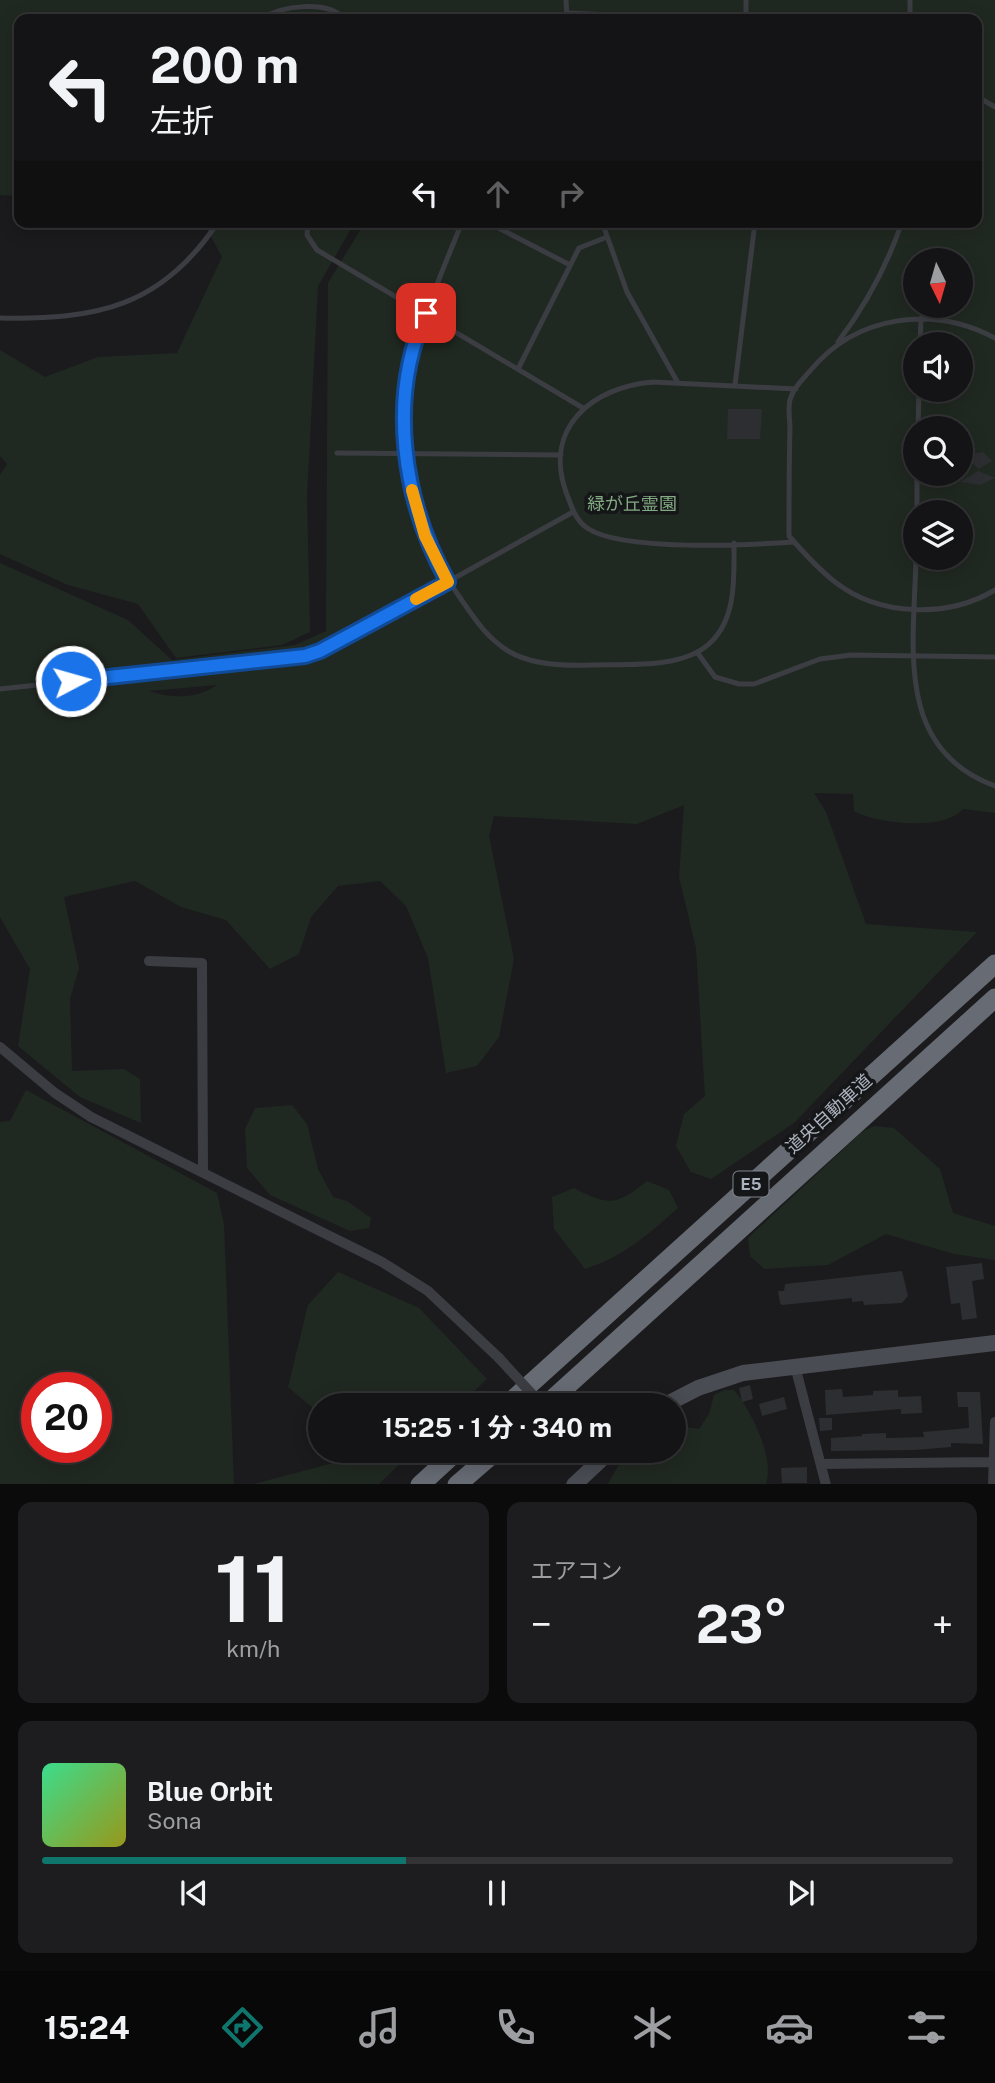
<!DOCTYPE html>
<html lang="ja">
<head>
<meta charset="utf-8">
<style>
	:root { --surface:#141416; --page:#1d1d1f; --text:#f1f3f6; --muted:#9d9ea1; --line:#333335; --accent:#0f766e }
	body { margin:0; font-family:"Public Sans","Noto Sans JP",sans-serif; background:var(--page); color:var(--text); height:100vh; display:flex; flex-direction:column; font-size:26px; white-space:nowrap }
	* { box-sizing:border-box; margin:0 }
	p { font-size:23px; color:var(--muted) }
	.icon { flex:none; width:38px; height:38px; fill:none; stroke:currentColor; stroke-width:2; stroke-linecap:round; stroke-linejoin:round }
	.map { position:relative; height:1484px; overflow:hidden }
	.panel { display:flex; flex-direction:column; gap:18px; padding:18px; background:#0b0b0c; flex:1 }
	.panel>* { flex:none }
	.hud { position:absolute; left:14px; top:14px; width:968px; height:214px; border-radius:14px; box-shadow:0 4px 18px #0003,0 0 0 2px var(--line); background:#141416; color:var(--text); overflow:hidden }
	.needle { width:46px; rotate:175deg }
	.tools { position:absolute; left:903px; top:248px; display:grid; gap:14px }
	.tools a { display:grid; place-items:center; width:70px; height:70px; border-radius:50%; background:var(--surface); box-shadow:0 4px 18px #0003,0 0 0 2px var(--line); font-size:35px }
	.speed { position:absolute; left:21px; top:1372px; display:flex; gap:14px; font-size:35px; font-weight:700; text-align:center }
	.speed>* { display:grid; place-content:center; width:91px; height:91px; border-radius:50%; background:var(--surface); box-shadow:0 4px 18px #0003,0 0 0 2px var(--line); line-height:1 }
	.speed .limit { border:10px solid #d22; background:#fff; color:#111 }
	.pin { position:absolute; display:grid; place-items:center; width:60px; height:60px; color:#fff; margin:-30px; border-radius:14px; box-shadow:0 4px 10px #0006 }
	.me { position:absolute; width:77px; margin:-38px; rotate:84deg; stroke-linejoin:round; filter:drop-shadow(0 0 5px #0008) }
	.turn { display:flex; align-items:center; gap:24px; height:147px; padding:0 21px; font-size:32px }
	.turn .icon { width:91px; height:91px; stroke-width:2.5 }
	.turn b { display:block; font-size:49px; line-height:60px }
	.lanes { display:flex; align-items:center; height:66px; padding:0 21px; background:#0003; justify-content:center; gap:35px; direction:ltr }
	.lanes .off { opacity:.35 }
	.big { font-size:52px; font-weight:700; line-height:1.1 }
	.panel .card { flex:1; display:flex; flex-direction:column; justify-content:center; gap:10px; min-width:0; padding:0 24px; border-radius:14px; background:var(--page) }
	.panel .dial { align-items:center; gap:0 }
	.dial b { font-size:91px; line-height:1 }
	.song { display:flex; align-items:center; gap:21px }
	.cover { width:84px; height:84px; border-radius:10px; background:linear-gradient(135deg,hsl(150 70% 55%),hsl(60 70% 35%)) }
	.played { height:7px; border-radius:4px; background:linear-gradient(90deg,var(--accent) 40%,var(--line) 40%) }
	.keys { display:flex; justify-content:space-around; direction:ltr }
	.heat { display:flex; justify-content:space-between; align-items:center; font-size:38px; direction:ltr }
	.panel .tiles { flex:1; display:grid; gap:18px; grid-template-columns:1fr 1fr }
	.card:last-child { grid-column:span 2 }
	.trip { position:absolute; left:308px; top:1393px; width:378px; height:70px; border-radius:35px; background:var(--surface); box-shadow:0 4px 18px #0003,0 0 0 2px var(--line); font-weight:700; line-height:70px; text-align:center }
	.dock { display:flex; height:112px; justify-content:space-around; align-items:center; background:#080809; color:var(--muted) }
	.dock .icon { width:49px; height:49px }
	.dock .current { color:var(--accent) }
	.dock b { font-size:32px; color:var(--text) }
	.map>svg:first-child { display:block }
	.green { fill:#202921; fill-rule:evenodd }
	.building { fill:#2d2e31 }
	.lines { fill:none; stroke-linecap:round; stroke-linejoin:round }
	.lane { stroke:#3b3d43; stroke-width:5 }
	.street { stroke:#3b3d43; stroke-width:10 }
	.secondary { stroke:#494c53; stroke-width:16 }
	.highway { stroke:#676b74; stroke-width:19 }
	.street-bridge { stroke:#3b3d43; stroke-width:10 }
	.route-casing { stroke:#114b97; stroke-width:18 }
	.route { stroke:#1a73e8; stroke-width:12 }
	.slow { stroke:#f59e0b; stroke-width:12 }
	.labels { text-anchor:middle; stroke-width:7; stroke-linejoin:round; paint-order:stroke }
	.shield { fill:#151618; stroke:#7f838c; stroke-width:2 }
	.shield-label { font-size:16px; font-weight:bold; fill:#acb2be }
	.park-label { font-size:18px; fill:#82aa83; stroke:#151618 }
	.street-label { font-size:18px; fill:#acb2be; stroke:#151618 }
</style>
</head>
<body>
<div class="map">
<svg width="995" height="1485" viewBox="0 0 995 1485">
	<rect width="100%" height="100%" fill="#1b1b1d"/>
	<path class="green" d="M 0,0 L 995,0 L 995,813 L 963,809 C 945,831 877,824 854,811 L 853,794 L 814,793 L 826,812 L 866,924 L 977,932 L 794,1123 L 711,1179 L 691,1172 L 676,1146 L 684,1114 L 705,1096 L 696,948 L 679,877 L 684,805 L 637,824 L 494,816 L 489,836 L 514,959 L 499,1037 L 477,1066 L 446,1073 L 428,958 L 406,906 L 380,881 L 338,886 L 311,917 L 299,954 L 270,969 L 226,920 L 181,907 L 135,881 L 64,897 L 79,968 L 70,999 L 72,1071 L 124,1069 L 140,1079 L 141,1123 L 80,1097 L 18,1046 L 30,969 L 0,917 L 0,563 L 128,620 L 172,660 L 295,645 L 326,631 L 328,283 L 365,222 L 976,222 L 976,19 L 19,19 L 19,196 L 0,195 ZM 915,261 L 961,261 L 961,306 L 915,306 ZM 915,345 L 961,345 L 961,390 L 915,390 ZM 915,429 L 961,429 L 961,474 L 915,474 ZM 915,513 L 961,513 L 961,558 L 915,558 ZM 217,685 C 196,699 173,699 149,691 Z
		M 203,222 L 355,222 L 318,286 L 307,496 L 310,632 L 282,645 L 176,658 L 138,604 L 68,585 L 0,554 L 0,475 L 7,464 L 0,456 L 0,350 L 45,377 L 98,357 L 177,353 L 222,257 Z
		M 26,1090 L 217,1193 L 224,1224 L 234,1484 L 0,1484 L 0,1122 L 10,1121 ZM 37,1388 L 96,1388 L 96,1447 L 37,1447 Z
		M 292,1105 L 307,1124 L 318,1169 L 333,1197 L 347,1201 L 371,1218 L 369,1228 L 350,1231 L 270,1195 L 247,1168 L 245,1129 L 255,1108 Z
		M 874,1126 L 894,1128 L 940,1169 L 953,1213 L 995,1226 L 995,1260 L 954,1254 L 886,1234 L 828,1265 L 764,1269 L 750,1256 L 748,1238 L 862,1132 Z
		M 647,1181 L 669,1190 L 678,1208 C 649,1234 623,1257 585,1269 L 554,1229 L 552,1197 L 574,1188 C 609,1206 616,1206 647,1181 Z
		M 338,1272 L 419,1308 L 487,1379 L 460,1405 L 320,1405 L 320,1414 L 288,1387 L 308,1305 Z
		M 724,1390 L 734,1390 C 751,1410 775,1458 766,1484 L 607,1485 L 627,1451 L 674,1451 L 674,1425 L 699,1429 L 709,1414 L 714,1395 Z
		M 363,1451 L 413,1451 L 379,1484 L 254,1484 L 367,1454 Z"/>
	<path class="building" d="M 728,409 L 762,409 L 760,439 L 727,439 Z
		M 983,452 L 992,461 L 979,469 L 962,455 Z
		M 978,471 L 995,478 L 980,485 L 960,482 Z
		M 982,1263 L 984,1279 L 972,1281 L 977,1318 L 962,1320 L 960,1303 L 951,1304 L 946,1267 Z
		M 902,1271 L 908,1296 L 902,1303 L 864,1305 L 863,1301 L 852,1302 L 852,1298 L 782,1305 L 780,1303 L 778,1291 L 784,1291 L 785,1284 Z
		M 750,1385 L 753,1399 L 742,1402 L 739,1388 Z
		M 842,1389 L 843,1397 L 873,1395 L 873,1391 L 898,1390 L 898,1397 L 921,1396 L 922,1413 L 901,1414 L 901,1409 L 826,1415 L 825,1390 Z
		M 957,1392 L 980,1392 L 983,1444 L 951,1443 L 951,1447 L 915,1450 L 831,1451 L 831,1438 L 862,1436 L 862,1434 L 886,1433 L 886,1438 L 924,1437 L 923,1432 L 969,1428 L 968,1407 L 958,1407 Z
		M 784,1397 L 787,1409 L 762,1416 L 759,1404 Z
		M 819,1418 L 832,1418 L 832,1430 L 820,1431 Z
		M 807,1467 L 807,1483 L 782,1483 L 781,1468 Z"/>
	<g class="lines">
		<path class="lane" d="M 566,0 L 567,19
			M 567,13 L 709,19
			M 261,19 C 282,5 328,0 345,19
			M 746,19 L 746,0
			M 910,19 L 910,0
			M 976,96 L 995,107
			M 308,222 L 307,235 L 317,250 L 583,408
			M 462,222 C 440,278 414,333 406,393 C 397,467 420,542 463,602 C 476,621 489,640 510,652 C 532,665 567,666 592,665 C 627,664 683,669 710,643 C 737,618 734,576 734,543
			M 487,222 L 570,265
			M 602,222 L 627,292 L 678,383
			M 0,318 C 96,320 162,307 218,222
			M 995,338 C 932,305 856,315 810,371 C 804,378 794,387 791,397 C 787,405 790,419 790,429 C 789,465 789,501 789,536 C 803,552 818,569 835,582 C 880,617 948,618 995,590
			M 838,342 C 866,305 887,266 902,222
			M 920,345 L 921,318
			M 518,369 L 579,248 L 607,237
			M 735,385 L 755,222
			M 918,429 L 919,390
			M 337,453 L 561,455
			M 917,513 L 917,474
			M 794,542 C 750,545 622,552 587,528 C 575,520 571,505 566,492 C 543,427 593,387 653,382 L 796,389
			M 916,558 C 914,646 894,749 995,786
			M 697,652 L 715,677 L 739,684 L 754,684 L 820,659 L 851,655 L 995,657
			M 0,689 L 305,656 L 399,609 L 573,512"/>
		<path class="street" d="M 149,961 L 202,963 L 203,1171
			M 0,1047 L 55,1093 L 91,1117 L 382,1262 L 428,1291 L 499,1358
			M 795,1366 L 826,1485
			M 588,1451 L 599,1461
			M 821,1464 L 993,1462
			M 993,1485 L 995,1422"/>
		<path class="secondary" d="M 665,1405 L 698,1388 L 743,1373 L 995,1343
			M 574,1485 L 610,1451"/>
		<path class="highway" d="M 507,1405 L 995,964
			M 546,1405 L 995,998
			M 420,1485 L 457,1451
			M 457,1485 L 496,1451"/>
		<path class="street-bridge" d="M 499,1358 L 542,1405"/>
	</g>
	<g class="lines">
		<defs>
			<path id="route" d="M 71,681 L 305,656 L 320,651 L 448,582 C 403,502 387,399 426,313"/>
		</defs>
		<use href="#route" class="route-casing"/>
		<use href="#route" class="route"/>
		<path class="slow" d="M 412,490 L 425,536 L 448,582 L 416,599"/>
	</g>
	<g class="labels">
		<rect class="shield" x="733.5" y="1171.5" width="35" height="25" rx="5"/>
		<g class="shield-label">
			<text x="751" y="1190">E5</text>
		</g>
		<g class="park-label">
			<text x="632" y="510">緑が丘霊園</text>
		</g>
		<g class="street-label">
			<text transform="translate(829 1114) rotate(-42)" y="6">道央自動車道</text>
		</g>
	</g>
</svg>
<div class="tools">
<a><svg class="needle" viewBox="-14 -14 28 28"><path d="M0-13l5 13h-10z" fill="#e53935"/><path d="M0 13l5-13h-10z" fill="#9d9ea1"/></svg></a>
<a><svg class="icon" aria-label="sound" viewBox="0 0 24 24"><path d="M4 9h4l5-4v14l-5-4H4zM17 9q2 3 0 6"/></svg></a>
<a><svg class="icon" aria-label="search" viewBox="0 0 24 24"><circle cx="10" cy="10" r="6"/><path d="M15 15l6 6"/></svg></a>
<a><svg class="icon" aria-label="layers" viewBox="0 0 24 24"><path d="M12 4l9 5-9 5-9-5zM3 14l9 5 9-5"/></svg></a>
</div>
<div class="speed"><div class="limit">20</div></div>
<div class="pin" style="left:426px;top:313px;background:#d93025"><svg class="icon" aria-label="arrive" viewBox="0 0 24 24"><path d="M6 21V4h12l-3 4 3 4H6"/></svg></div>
<svg class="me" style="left:71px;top:681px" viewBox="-20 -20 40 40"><circle r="17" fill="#1a73e8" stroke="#fff" stroke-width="3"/><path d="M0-11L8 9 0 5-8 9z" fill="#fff"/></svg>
<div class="trip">15:25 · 1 分 · 340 m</div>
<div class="hud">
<div class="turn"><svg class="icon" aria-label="left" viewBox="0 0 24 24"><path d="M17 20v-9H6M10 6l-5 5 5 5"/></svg><div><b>200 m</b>左折</div></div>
<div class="lanes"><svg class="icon" aria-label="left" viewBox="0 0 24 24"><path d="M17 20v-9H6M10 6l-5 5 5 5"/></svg><svg class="icon off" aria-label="ahead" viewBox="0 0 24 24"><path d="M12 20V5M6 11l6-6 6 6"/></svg><svg class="icon off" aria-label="right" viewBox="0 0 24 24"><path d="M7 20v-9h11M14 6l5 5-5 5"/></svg></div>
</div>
</div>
<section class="panel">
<div class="tiles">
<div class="card dial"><b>11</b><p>km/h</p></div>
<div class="card"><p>エアコン</p>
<div class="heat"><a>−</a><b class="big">23°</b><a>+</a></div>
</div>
<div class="card">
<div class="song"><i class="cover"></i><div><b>Blue Orbit</b><p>Sona</p></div></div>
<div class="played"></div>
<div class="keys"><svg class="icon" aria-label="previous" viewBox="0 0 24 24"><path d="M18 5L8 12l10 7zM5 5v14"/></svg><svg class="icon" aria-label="pause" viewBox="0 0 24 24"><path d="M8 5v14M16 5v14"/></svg><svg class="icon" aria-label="next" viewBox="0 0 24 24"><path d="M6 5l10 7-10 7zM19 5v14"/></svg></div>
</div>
</div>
</section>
<nav class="dock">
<b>15:24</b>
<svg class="icon current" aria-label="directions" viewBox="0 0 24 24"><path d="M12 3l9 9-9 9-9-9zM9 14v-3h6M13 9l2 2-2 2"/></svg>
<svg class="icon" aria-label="music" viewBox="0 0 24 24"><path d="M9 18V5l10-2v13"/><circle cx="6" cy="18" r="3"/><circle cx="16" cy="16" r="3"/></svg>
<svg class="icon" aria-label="phone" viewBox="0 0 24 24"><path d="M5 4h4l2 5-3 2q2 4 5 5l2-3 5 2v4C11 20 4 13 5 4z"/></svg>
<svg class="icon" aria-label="climate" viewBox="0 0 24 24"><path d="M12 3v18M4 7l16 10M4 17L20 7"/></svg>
<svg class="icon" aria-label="car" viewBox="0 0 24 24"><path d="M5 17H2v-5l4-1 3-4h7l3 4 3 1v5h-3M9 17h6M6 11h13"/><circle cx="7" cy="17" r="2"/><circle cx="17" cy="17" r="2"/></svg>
<svg class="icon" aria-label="filters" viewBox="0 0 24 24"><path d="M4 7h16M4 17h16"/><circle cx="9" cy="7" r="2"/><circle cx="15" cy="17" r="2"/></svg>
</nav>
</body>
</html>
